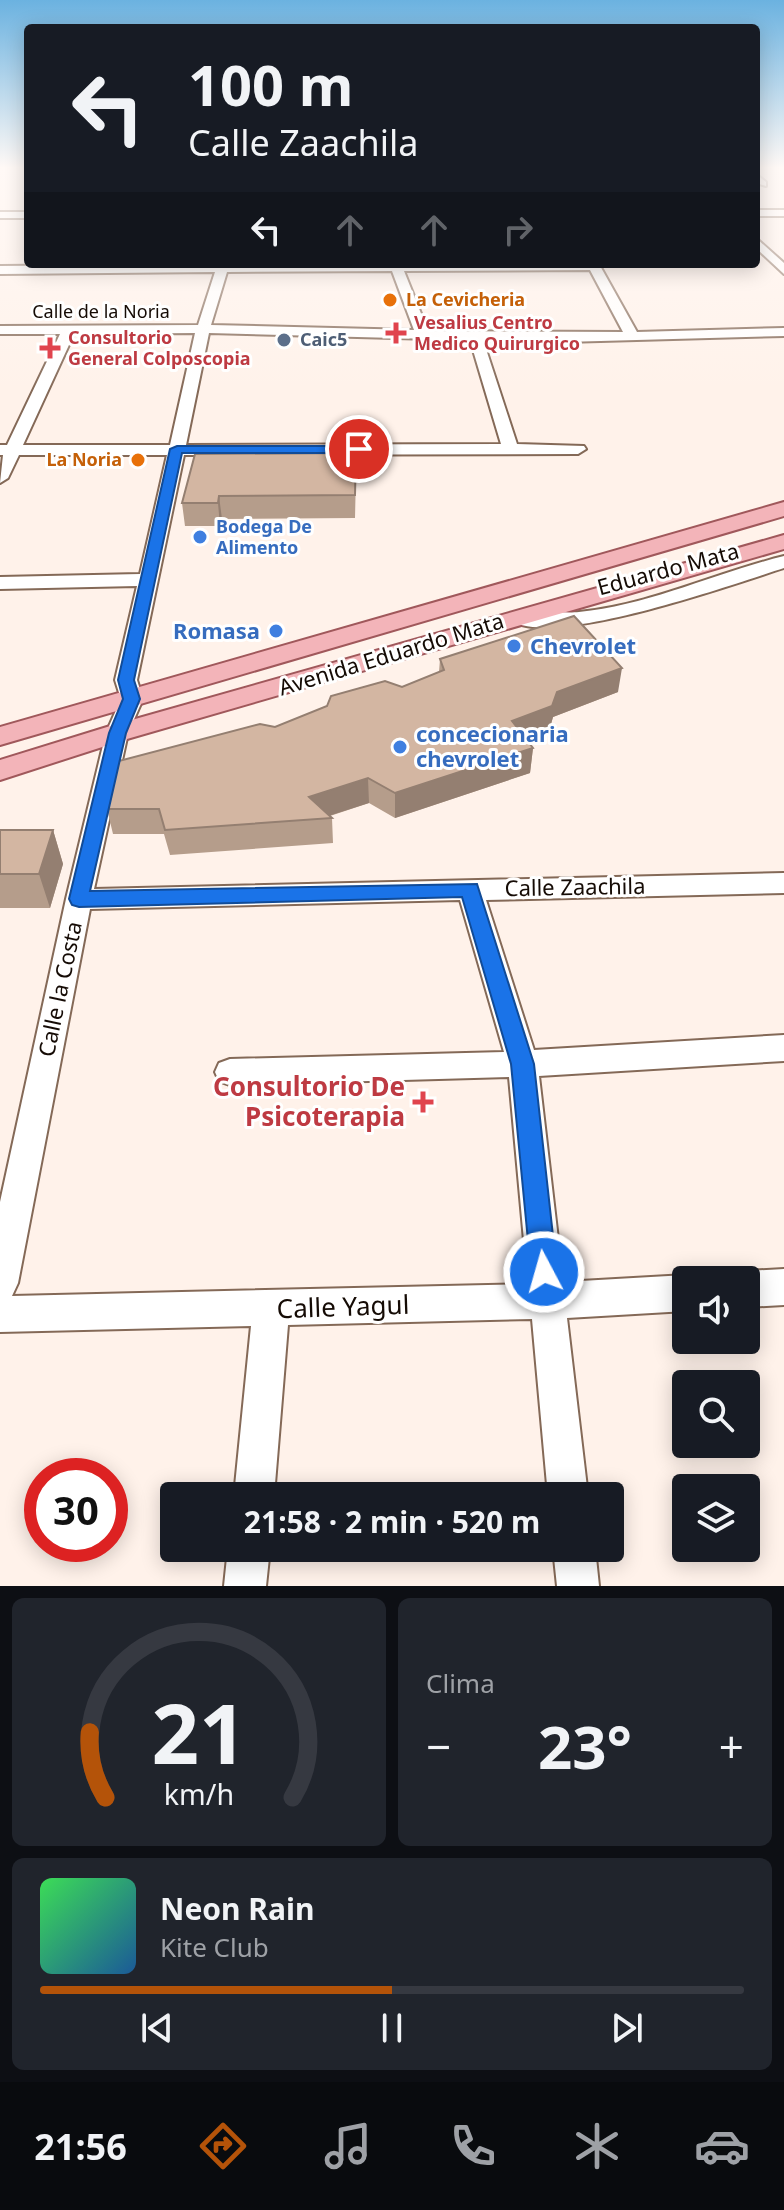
<!DOCTYPE html>
<html lang="es">
<head>
<meta charset="utf-8">
<style>
	:root { --surface:#171b24; --page:#20242c; --text:#f1f3f6; --muted:#9ea1a6; --line:#363941; --accent:#b45309 }
	body { margin:0; font-family:"Noto Sans",sans-serif; background:var(--page); color:var(--text); height:100vh; display:flex; flex-direction:column; font-size:30px; white-space:nowrap }
	* { box-sizing:border-box; margin:0 }
	p { font-size:26px; color:var(--muted) }
	.icon { flex:none; width:44px; height:44px; fill:none; stroke:currentColor; stroke-width:2; stroke-linecap:round; stroke-linejoin:round }
	.map { position:relative; height:1586px; overflow:hidden }
	.drawer { display:flex; flex-direction:column; gap:12px; padding:12px; background:#0d0f14; flex:1 }
	.drawer>* { flex:none }
	.guide { position:absolute; left:24px; top:24px; width:736px; height:244px; border-radius:8px; box-shadow:0 4px 20px #0003; background:#171b24; color:var(--text); overflow:hidden }
	.controls { position:absolute; left:672px; top:1266px; display:grid; gap:16px }
	.controls a { display:grid; place-items:center; width:88px; height:88px; border-radius:8px; background:var(--surface); box-shadow:0 4px 20px #0003; font-size:40px }
	.speed { position:absolute; left:24px; top:1458px; display:flex; gap:16px; font-size:40px; font-weight:700; text-align:center }
	.speed>* { display:grid; place-content:center; width:104px; height:104px; border-radius:50%; background:var(--surface); box-shadow:0 4px 20px #0003; line-height:1 }
	.speed .limit { border:12px solid #d22; background:#fff; color:#111 }
	.pin { position:absolute; display:grid; place-items:center; width:68px; height:68px; color:#fff; margin:-34px; border:4px solid #fff; border-radius:50%; box-shadow:0 2px 8px #0007 }
	.me { position:absolute; width:88px; margin:-44px; rotate:354deg; stroke-linejoin:round; filter:drop-shadow(0 0 6px #0008) }
	.turn { display:flex; align-items:center; gap:28px; height:168px; padding:0 32px; font-size:36px }
	.turn .icon { width:104px; height:104px; stroke-width:2.5 }
	.turn b { display:block; font-size:56px; line-height:68px }
	.lanes { display:flex; align-items:center; height:76px; padding:0 32px; background:#0003; justify-content:center; gap:40px; direction:ltr }
	.lanes .off { opacity:.35 }
	.big { font-size:60px; font-weight:700; line-height:1.1 }
	.drawer .tile { flex:1; display:flex; flex-direction:column; justify-content:center; gap:12px; min-width:0; padding:0 28px; border-radius:12px; background:var(--page) }
	.drawer .dial { align-items:center; gap:0 }
	.dial svg { height:208px; overflow:visible; fill:none; stroke:var(--line); stroke-width:7; stroke-linecap:round; text-anchor:middle }
	.dial text { fill:var(--text); stroke:none }
	.song { display:flex; align-items:center; gap:24px }
	.cover { width:96px; height:96px; border-radius:12px; background:linear-gradient(135deg,hsl(130 70% 55%),hsl(210 70% 35%)) }
	.played { height:8px; border-radius:4px; background:linear-gradient(90deg,var(--accent) 50%,var(--line) 50%) }
	.keys { display:flex; justify-content:space-around; direction:ltr }
	.heat { display:flex; justify-content:space-between; align-items:center; font-size:44px; direction:ltr }
	.drawer .tiles { flex:1; display:grid; gap:12px; grid-template-columns:1fr 1fr }
	.tile:last-child { grid-column:span 2 }
	.trip { position:absolute; left:160px; top:1482px; width:464px; height:80px; border-radius:8px; background:var(--surface); box-shadow:0 4px 20px #0003; font-weight:700; line-height:80px; text-align:center }
	.tab-bar { display:flex; height:128px; justify-content:space-around; align-items:center; background:#090b0e; color:var(--muted) }
	.tab-bar .icon { width:56px; height:56px }
	.tab-bar .active { color:var(--accent) }
	.tab-bar b { font-size:36px; color:var(--text) }
	.map>svg:first-child { display:block }
	.lines { fill:none; stroke-linecap:round; stroke-linejoin:round }
	.minor-casing { stroke:#846957; stroke-width:4 }
	.major-casing { stroke:#a0585b; stroke-width:4 }
	.minor { fill:#fff; fill-rule:evenodd }
	.major { fill:#f3b4b9; fill-rule:evenodd }
	.wall { fill:#b59d8b }
	.shaded-wall { fill:#947f71 }
	.building { fill:#d3b6a2; stroke:#947f71; stroke-width:2 }
	.route { fill:#1a73e8; stroke:#114b97; stroke-width:2 }
	.food-dot { fill:#e8710a; stroke:#fff; stroke-width:3 }
	.health-dot { fill:#e0444e; stroke:#fff; stroke-width:3 }
	.service-dot { fill:#5c6f8a; stroke:#fff; stroke-width:3 }
	.shop-dot { fill:#3f7fe0; stroke:#fff; stroke-width:3 }
	.labels { text-anchor:middle; stroke-width:6; stroke-linejoin:round; paint-order:stroke }
	.far-food-label { font-size:18px; font-weight:bold; fill:#c56008; stroke:#fff; text-anchor:start }
	.far-street-label { font-size:18px; fill:#150b05; stroke:#fff }
	.far-health-label { font-size:18px; font-weight:bold; fill:#be3a42; stroke:#fff; text-anchor:start }
	.far-service-label { font-size:18px; font-weight:bold; fill:#4e5e75; stroke:#fff; text-anchor:start }
	.far-shop-label { font-size:18px; font-weight:bold; fill:#366cbe; stroke:#fff; text-anchor:start }
	.street-label { font-size:22px; fill:#150b05; stroke:#fff }
	.shop-label { font-size:22px; font-weight:bold; fill:#366cbe; stroke:#fff; text-anchor:start }
	.near-health-label { font-size:26px; font-weight:bold; fill:#be3a42; stroke:#fff; text-anchor:end }
	.near-street-label { font-size:26px; fill:#150b05; stroke:#fff }
</style>
</head>
<body>
<div class="map">
<svg width="784" height="1586" viewBox="0 0 784 1586">
	<rect width="100%" height="100%" fill="#fff2ea"/>
	<g class="lines">
		<defs>
			<path id="minor" d="M 756,174 L 766,182 L 766,186 L 756,183 Z
				M 756,210 L 784,210 L 784,216 L 756,216 Z
				M 0,212 L 28,212 L 28,218 L 0,218 Z
				M 756,238 L 784,263 L 784,274 L 756,248 Z
				M 218,264 L 599,264 L 637,332 L 784,328 L 784,336 L 564,342 L 483,340 L 517,444 L 584,446 L 586,449 L 578,454 L 184,455 L 137,680 L 143,699 L 128,733 L 94,889 L 784,873 L 784,893 L 486,900 L 534,1050 L 784,1035 L 784,1061 L 539,1076 L 563,1282 L 686,1275 L 697,1280 L 686,1280 L 686,1311 L 567,1318 L 588,1496 L 548,1496 L 532,1319 L 288,1325 L 274,1496 L 234,1496 L 251,1326 L 0,1332 L 0,1202 L 66,899 L 106,733 L 121,699 L 115,680 L 137,586 L 0,589 L 0,577 L 140,574 L 167,455 L 19,455 L 8,478 L 0,483 L 3,455 L 0,455 L 0,445 L 7,445 L 60,334 L 0,334 L 0,326 L 198,325 L 215,272 L 0,274 L 0,266 ZM 590,270 L 623,332 L 428,331 L 404,271 ZM 392,271 L 414,330 L 211,325 L 227,272 ZM 195,333 L 170,445 L 23,445 L 74,334 ZM 209,333 L 470,340 L 501,444 L 186,445 ZM 460,900 L 504,1052 L 230,1059 L 219,1063 L 215,1072 L 219,1081 L 230,1085 L 509,1077 L 528,1284 L 12,1296 L 18,1283 L 90,909 Z
				M 784,556 L 784,568 C 739,582 540,654 507,617 C 515,608 563,614 579,612 C 650,605 715,573 784,556 Z
				M 784,1269 L 784,1305 L 746,1307 L 746,1280 L 732,1280 L 734,1277 L 746,1271 Z
				M 228,1548 L 270,1548 L 266,1586 L 224,1586 Z
				M 553,1548 L 595,1548 L 599,1586 L 557,1586 Z"/>
			<path id="major" d="M 784,502 L 784,516 L 0,745 L 0,727 Z
				M 784,535 L 784,549 L 127,739 L 0,780 L 0,760 L 107,727 Z"/>
		</defs>
		<use href="#minor" class="minor-casing"/>
		<use href="#major" class="major-casing"/>
		<use href="#minor" class="minor"/>
		<use href="#major" class="major"/>
	</g>
	<path class="wall" d="M 195,454 L 356,475 L 355,518 L 222,519 L 220,526 L 185,526 L 182,503 Z
		M 440,659 L 618,692 L 553,717 L 549,731 L 526,740 L 533,748 L 530,773 L 395,818 L 369,803 L 330,816 L 332,818 L 333,843 L 170,855 L 164,834 L 113,834 L 107,809 L 275,727 L 402,687 L 439,672 Z
		M 0,830 L 53,830 L 63,864 L 50,908 L 0,908 Z"/>
	<path class="shaded-wall" d="M 219,496 L 222,519 L 220,526 L 218,503 Z
		M 622,668 L 618,692 L 553,717 L 549,731 L 510,746 L 512,721 L 557,692 Z
		M 533,748 L 530,773 L 395,818 L 395,793 Z
		M 368,778 L 369,803 L 322,818 L 309,797 Z
		M 53,830 L 63,864 L 50,908 L 39,874 Z"/>
	<path class="building" d="M 356,453 L 355,495 L 219,496 L 218,503 L 182,503 L 195,454 Z
		M 574,616 L 622,668 L 557,692 L 552,706 L 512,721 L 533,748 L 395,793 L 368,778 L 309,797 L 332,818 L 165,830 L 159,809 L 107,809 L 115,762 L 260,724 L 275,727 L 327,706 L 331,696 L 385,681 L 402,687 L 444,670 L 440,659 Z
		M 0,830 L 53,830 L 39,874 L 0,874 Z"/>
	<linearGradient id="sky" x2="0" y2="1"><stop stop-color="#6bb2e0"/><stop offset="0.43" stop-color="#fff9f6"/><stop offset="1" stop-color="#fff9f6" stop-opacity="0"/></linearGradient>
	<rect width="784" height="390" fill="url(#sky)"/>
	<path class="route" d="M 177,446 L 359,446 L 365,449 L 359,453 L 182,453 L 134,680 L 140,699 L 126,733 L 90,891 L 477,884 L 534,1064 L 557,1272 L 553,1281 L 544,1285 L 535,1281 L 531,1272 L 511,1064 L 462,897 L 79,907 L 72,905 L 69,899 L 109,733 L 123,699 L 118,680 L 170,449 Z"/>
	<g class="food-dot">
		<circle cx="390" cy="300" r="8"/>
		<circle cx="138" cy="460" r="8"/>
	</g>
	<g class="health-dot">
		<path d="M392 321h8v8h8v8h-8v8h-8v-8h-8v-8h8z"/>
		<path d="M46 336h8v8h8v8h-8v8h-8v-8h-8v-8h8z"/>
		<path d="M419 1090h8v8h8v8h-8v8h-8v-8h-8v-8h8z"/>
	</g>
	<circle class="service-dot" cx="284" cy="340" r="8"/>
	<g class="shop-dot">
		<circle cx="200" cy="537" r="8"/>
		<circle cx="276" cy="631" r="8"/>
		<circle cx="514" cy="646" r="8"/>
		<circle cx="400" cy="747" r="8"/>
	</g>
	<g class="labels">
		<g class="far-food-label">
			<text x="406" y="306">La Cevicheria</text>
			<text x="122" y="466" text-anchor="end">La Noria</text>
		</g>
		<g class="far-street-label">
			<text x="101" y="318">Calle de la Noria</text>
		</g>
		<g class="far-health-label">
			<text x="414" y="329">Vesalius Centro<tspan x="414" dy="21">Medico Quirurgico</tspan></text>
			<text x="68" y="344">Consultorio<tspan x="68" dy="21">General Colposcopia</tspan></text>
		</g>
		<g class="far-service-label">
			<text x="300" y="346">Caic5</text>
		</g>
		<g class="far-shop-label">
			<text x="216" y="533">Bodega De<tspan x="216" dy="21">Alimento</tspan></text>
		</g>
		<g class="street-label">
			<text transform="translate(668 569) rotate(-15)" y="8">Eduardo Mata</text>
			<text transform="translate(391 654) rotate(-17)" y="8">Avenida Eduardo Mata</text>
			<text transform="translate(575 887) rotate(-1)" y="8">Calle Zaachila</text>
			<text transform="translate(60 989) rotate(-78)" y="8">Calle la Costa</text>
		</g>
		<g class="shop-label">
			<text x="260" y="639" text-anchor="end">Romasa</text>
			<text x="530" y="654">Chevrolet</text>
			<text x="416" y="742">concecionaria<tspan x="416" dy="25">chevrolet</tspan></text>
		</g>
		<g class="near-health-label">
			<text x="405" y="1096">Consultorio De<tspan x="405" dy="30">Psicoterapia</tspan></text>
		</g>
		<g class="near-street-label">
			<text transform="translate(343 1307) rotate(-2)" y="9">Calle Yagul</text>
		</g>
	</g>
</svg>
<div class="controls">
<a><svg class="icon" aria-label="sound" viewBox="0 0 24 24"><path d="M4 9h4l5-4v14l-5-4H4zM17 9q2 3 0 6"/></svg></a>
<a><svg class="icon" aria-label="search" viewBox="0 0 24 24"><circle cx="10" cy="10" r="6"/><path d="M15 15l6 6"/></svg></a>
<a><svg class="icon" aria-label="layers" viewBox="0 0 24 24"><path d="M12 4l9 5-9 5-9-5zM3 14l9 5 9-5"/></svg></a>
</div>
<div class="speed"><div class="limit">30</div></div>
<div class="pin" style="left:359px;top:449px;background:#d93025"><svg class="icon" aria-label="arrive" viewBox="0 0 24 24"><path d="M6 21V4h12l-3 4 3 4H6"/></svg></div>
<svg class="me" style="left:544px;top:1272px" viewBox="-20 -20 40 40"><circle r="17" fill="#1a73e8" stroke="#fff" stroke-width="3"/><path d="M0-11L8 9 0 5-8 9z" fill="#fff"/></svg>
<div class="trip">21:58 · 2 min · 520 m</div>
<div class="guide">
<div class="turn"><svg class="icon" aria-label="left" viewBox="0 0 24 24"><path d="M17 20v-9H6M10 6l-5 5 5 5"/></svg><div><b>100 m</b>Calle Zaachila</div></div>
<div class="lanes"><svg class="icon" aria-label="left" viewBox="0 0 24 24"><path d="M17 20v-9H6M10 6l-5 5 5 5"/></svg><svg class="icon off" aria-label="ahead" viewBox="0 0 24 24"><path d="M12 20V5M6 11l6-6 6 6"/></svg><svg class="icon off" aria-label="ahead" viewBox="0 0 24 24"><path d="M12 20V5M6 11l6-6 6 6"/></svg><svg class="icon off" aria-label="right" viewBox="0 0 24 24"><path d="M7 20v-9h11M14 6l5 5-5 5"/></svg></div>
</div>
</div>
<section class="drawer">
<div class="tiles">
<div class="tile dial"><svg viewBox="0 0 100 80">
<path d="M14 69A42 42 0 1 1 86 69"/>
<path d="M14 69A42 42 0 0 1 8 44" stroke="#b45309"/>
<text x="50" y="56" font-size="32" font-weight="700">21</text>
<text x="50" y="72" font-size="11">km/h</text>
</svg></div>
<div class="tile"><p>Clima</p>
<div class="heat"><a>−</a><b class="big">23°</b><a>+</a></div>
</div>
<div class="tile">
<div class="song"><i class="cover"></i><div><b>Neon Rain</b><p>Kite Club</p></div></div>
<div class="played"></div>
<div class="keys"><svg class="icon" aria-label="previous" viewBox="0 0 24 24"><path d="M18 5L8 12l10 7zM5 5v14"/></svg><svg class="icon" aria-label="pause" viewBox="0 0 24 24"><path d="M8 5v14M16 5v14"/></svg><svg class="icon" aria-label="next" viewBox="0 0 24 24"><path d="M6 5l10 7-10 7zM19 5v14"/></svg></div>
</div>
</div>
</section>
<nav class="tab-bar">
<b>21:56</b>
<svg class="icon active" aria-label="directions" viewBox="0 0 24 24"><path d="M12 3l9 9-9 9-9-9zM9 14v-3h6M13 9l2 2-2 2"/></svg>
<svg class="icon" aria-label="music" viewBox="0 0 24 24"><path d="M9 18V5l10-2v13"/><circle cx="6" cy="18" r="3"/><circle cx="16" cy="16" r="3"/></svg>
<svg class="icon" aria-label="phone" viewBox="0 0 24 24"><path d="M5 4h4l2 5-3 2q2 4 5 5l2-3 5 2v4C11 20 4 13 5 4z"/></svg>
<svg class="icon" aria-label="climate" viewBox="0 0 24 24"><path d="M12 3v18M4 7l16 10M4 17L20 7"/></svg>
<svg class="icon" aria-label="car" viewBox="0 0 24 24"><path d="M5 17H2v-5l4-1 3-4h7l3 4 3 1v5h-3M9 17h6M6 11h13"/><circle cx="7" cy="17" r="2"/><circle cx="17" cy="17" r="2"/></svg>
</nav>
</body>
</html>
